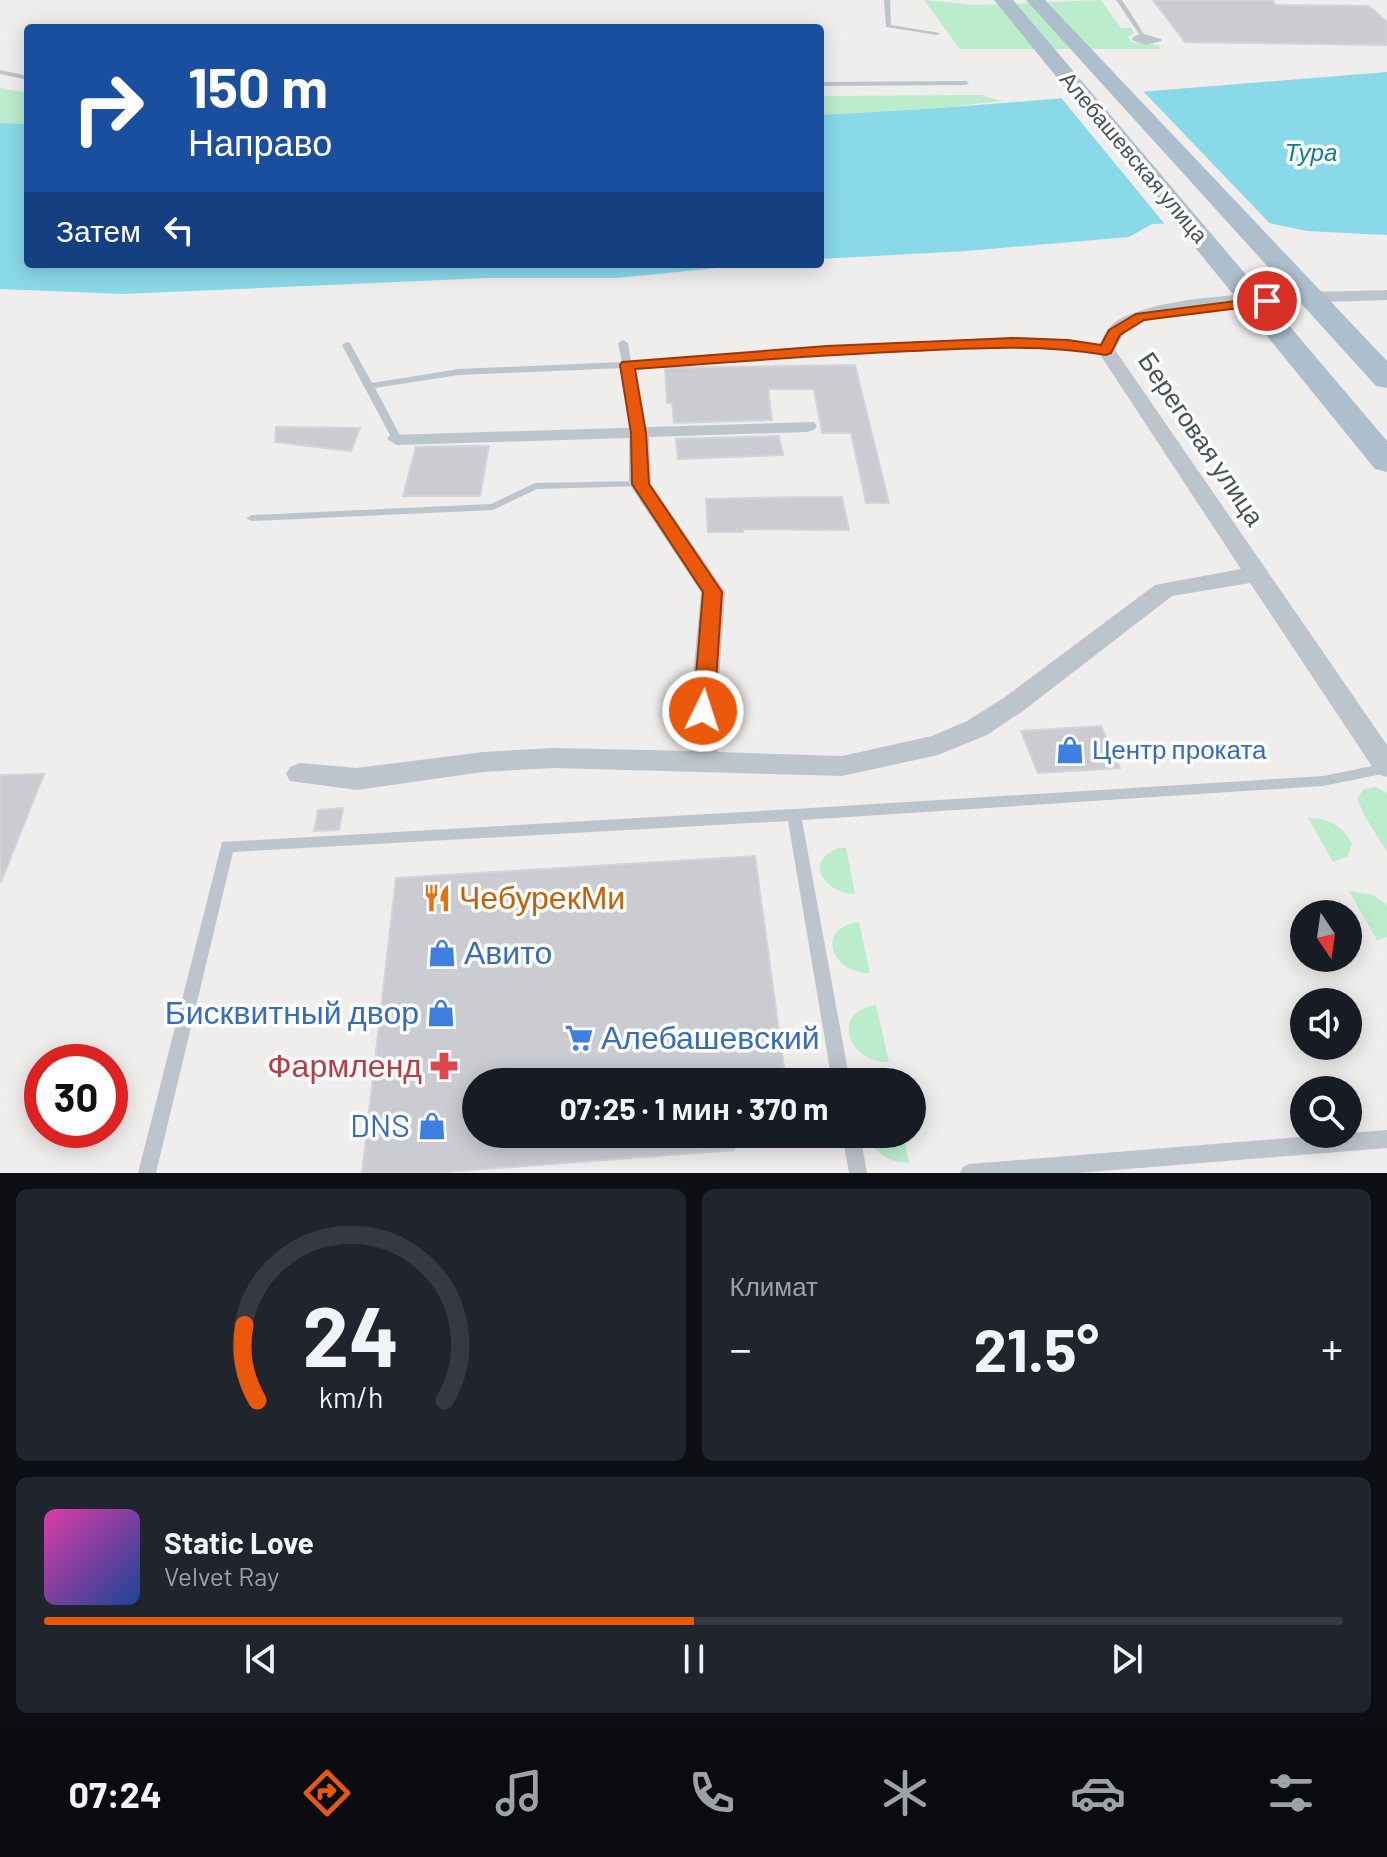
<!DOCTYPE html>
<html lang="ru">
<head>
<meta charset="utf-8">
<style>
	:root { --surface:#171b24; --page:#20242c; --text:#f1f3f6; --muted:#9ea1a6; --line:#363941; --accent:#ea580c }
	body { margin:0; font-family:Barlow,sans-serif; background:var(--page); color:var(--text); height:100vh; display:flex; flex-direction:column; font-size:30px; white-space:nowrap }
	* { box-sizing:border-box; margin:0 }
	p { font-size:26px; color:var(--muted) }
	.icon { flex:none; width:44px; height:44px; fill:none; stroke:currentColor; stroke-width:2; stroke-linecap:round; stroke-linejoin:round }
	.map { position:relative; height:1173px; overflow:hidden }
	.panel { display:flex; flex-direction:column; gap:16px; padding:16px; background:#0d0f14; flex:1 }
	.panel>* { flex:none }
	.guide { position:absolute; left:24px; top:24px; width:800px; height:244px; border-radius:8px; box-shadow:0 4px 20px #0003; background:#1a4fa0; color:#fff; overflow:hidden }
	.needle { width:52px; rotate:167deg }
	.controls { position:absolute; left:1290px; top:900px; display:grid; gap:16px }
	.controls a { display:grid; place-items:center; width:72px; height:72px; border-radius:50%; background:var(--surface); box-shadow:0 4px 20px #0003; font-size:40px }
	.speed { position:absolute; left:24px; top:1044px; display:flex; gap:16px; font-size:40px; font-weight:700; text-align:center }
	.speed>* { display:grid; place-content:center; width:104px; height:104px; border-radius:50%; background:var(--surface); box-shadow:0 4px 20px #0003; line-height:1 }
	.speed .limit { border:12px solid #d22; background:#fff; color:#111 }
	.pin { position:absolute; display:grid; place-items:center; width:68px; height:68px; color:#fff; margin:-34px; border:4px solid #fff; border-radius:50%; box-shadow:0 2px 8px #0007 }
	.me { position:absolute; width:88px; margin:-44px; rotate:4deg; stroke-linejoin:round; filter:drop-shadow(0 0 6px #0008) }
	.turn { display:flex; align-items:center; gap:28px; height:168px; padding:0 32px; font-size:36px }
	.turn .icon { width:104px; height:104px; stroke-width:2.5 }
	.turn b { display:block; font-size:56px; line-height:68px }
	.then { display:flex; align-items:center; height:76px; padding:0 32px; background:#0003; gap:16px; font-size:30px }
	.big { font-size:60px; font-weight:700; line-height:1.1 }
	.panel .card { flex:1; display:flex; flex-direction:column; justify-content:center; gap:12px; min-width:0; padding:0 28px; border-radius:12px; background:var(--page) }
	.panel .dial { align-items:center; gap:0 }
	.dial svg { height:208px; overflow:visible; fill:none; stroke:var(--line); stroke-width:7; stroke-linecap:round; text-anchor:middle }
	.dial text { fill:var(--text); stroke:none }
	.song { display:flex; align-items:center; gap:24px }
	.cover { width:96px; height:96px; border-radius:12px; background:linear-gradient(135deg,hsl(320 70% 55%),hsl(220 70% 35%)) }
	.played { height:8px; border-radius:4px; background:linear-gradient(90deg,var(--accent) 50%,var(--line) 50%) }
	.keys { display:flex; justify-content:space-around; direction:ltr }
	.heat { display:flex; justify-content:space-between; align-items:center; font-size:44px; direction:ltr }
	.panel .tiles { flex:1; display:grid; gap:16px; grid-template-columns:1fr 1fr }
	.card:last-child { grid-column:span 2 }
	.trip { position:absolute; left:462px; top:1068px; width:464px; height:80px; border-radius:40px; background:var(--surface); box-shadow:0 4px 20px #0003; font-weight:700; line-height:80px; text-align:center }
	.dock { display:flex; height:128px; justify-content:space-around; align-items:center; background:#090b0e; color:var(--muted) }
	.dock .icon { width:56px; height:56px }
	.dock .on { color:var(--accent) }
	.dock b { font-size:36px; color:var(--text) }
	.map>svg:first-child { display:block }
	.green { fill:#bbedcd }
	.water { fill:#89d9e9 }
	.pier { fill:#f0eded }
	.building { fill:#caccd2; stroke:#d1d4d9; stroke-width:2 }
	.lines { fill:none; stroke-linecap:round; stroke-linejoin:round }
	.service { fill:#bcc5cc; fill-rule:evenodd }
	.minor { fill:#bcc5cc; fill-rule:evenodd }
	.primary { fill:#adbecc; fill-rule:evenodd }
	.route { fill:#ea580c; stroke:#983908; stroke-width:2 }
	.labels { text-anchor:middle; stroke-width:7; stroke-linejoin:round; paint-order:stroke }
	.far-street-label { font-size:22px; fill:#46515a; stroke:#fff }
	.far-water-label { font-size:24px; font-style:italic; fill:#0f7e95; stroke:#fff }
	.street-label { font-size:26px; fill:#46515a; stroke:#fff }
	.shop-label { font-size:26px; fill:#366cbe; stroke:#fff; text-anchor:start }
	.near-food-label { font-size:32px; fill:#c56008; stroke:#fff; text-anchor:start }
	.near-shop-label { font-size:32px; fill:#366cbe; stroke:#fff; text-anchor:start }
	.near-health-label { font-size:32px; fill:#be3a42; stroke:#fff; text-anchor:end }
</style>
</head>
<body>
<div class="map">
<svg width="1387" height="1173" viewBox="0 0 1387 1173">
	<rect width="100%" height="100%" fill="#f0eded"/>
	<path class="green" d="M 924,0 L 976,5 L 1101,0 L 1121,28 L 1131,28 L 1134,33 L 1128,37 L 1132,42 L 1158,45 L 1161,49 L 960,49 Z
		M 0,88 L 28,93 L 28,124 L 0,123 Z
		M 981,95 L 1002,101 L 941,108 L 820,115 L 820,96 Z
		M 1376,787 L 1387,793 L 1387,852 L 1364,815 L 1357,798 L 1364,789 Z
		M 1308,818 C 1327,818 1344,826 1352,844 L 1348,856 L 1333,862 Z
		M 839,848 L 846,848 L 855,894 C 825,894 802,861 839,848 Z
		M 1349,891 L 1373,895 L 1387,905 L 1387,937 L 1377,940 Z
		M 859,922 L 870,973 C 831,974 815,927 859,922 Z
		M 876,1005 L 889,1062 C 847,1063 830,1011 876,1005 Z
		M 867,1134 L 903,1134 L 909,1163 C 888,1162 874,1154 867,1134 Z"/>
	<path class="water" d="M 1387,72 L 1387,235 L 1307,231 L 1260,221 L 1152,224 L 1129,237 L 966,251 L 820,259 L 820,115 L 941,108 Z
		M 0,123 L 28,124 L 28,264 L 757,264 L 617,278 L 487,278 L 122,294 L 0,289 Z"/>
	<path class="pier" d="M 1141,89 L 1275,229 L 1260,225 L 1168,228 L 1058,94 Z"/>
	<path class="building" d="M 1153,0 L 1272,0 L 1276,5 L 1369,6 L 1387,22 L 1387,45 L 1185,42 Z
		M 855,365 L 889,503 L 866,503 L 851,433 L 822,433 L 814,389 L 768,389 L 772,420 L 674,423 L 672,403 L 667,403 L 665,368 Z
		M 276,427 L 360,428 L 351,451 L 275,442 Z
		M 779,436 L 783,455 L 678,459 L 676,439 Z
		M 468,446 L 489,446 L 480,496 L 403,496 L 416,447 Z
		M 805,497 L 842,497 L 849,530 L 743,529 L 743,532 L 708,532 L 706,499 Z
		M 1101,726 L 1120,768 L 1038,773 L 1021,731 Z
		M 44,774 L 1,882 L 0,882 L 0,775 Z
		M 343,808 L 339,830 L 314,831 L 318,810 Z
		M 755,856 L 786,1082 L 476,1082 L 476,1134 L 734,1134 L 734,1150 L 432,1173 L 362,1173 L 396,878 Z"/>
	<g class="lines">
		<path class="service" d="M 884,0 L 890,0 L 891,25 L 940,33 L 937,35 L 886,27 Z
			M 1116,0 L 1122,0 L 1144,34 L 1161,39 L 1161,41 L 1146,45 L 1132,40 L 1132,38 L 1139,34 Z
			M 0,70 L 28,76 L 28,80 L 0,74 Z
			M 820,82 L 966,81 L 969,83 L 966,85 L 820,86 Z
			M 1013,339 L 1068,341 L 1106,347 L 1111,350 L 1106,353 C 1041,343 977,346 912,349 C 818,354 725,361 632,368 L 644,433 L 639,436 L 634,433 L 623,368 L 459,375 L 375,388 L 402,439 L 397,442 L 392,439 L 342,345 L 347,342 L 350,343 L 372,383 L 459,369 L 622,362 L 618,343 L 623,340 L 628,343 L 631,362 L 880,345 Z
			M 640,481 L 644,482 L 645,484 L 644,486 L 537,489 L 493,510 L 252,521 L 246,518 L 252,515 L 491,504 L 535,483 Z
			M 1387,763 L 1387,773 L 1323,786 L 802,820 L 850,1082 L 832,1082 L 788,821 L 233,852 L 156,1173 L 138,1173 L 222,842 L 794,809 L 1323,776 Z
			M 1387,1130 L 1387,1148 L 1078,1173 L 960,1173 L 963,1167 L 969,1164 Z
			M 842,1134 L 860,1134 L 867,1173 L 849,1173 Z"/>
		<path class="minor" d="M 1387,290 L 1387,300 C 1329,303 1173,300 1129,329 C 1122,334 1119,343 1115,350 L 1387,745 L 1387,777 L 1377,774 L 1250,583 L 1172,596 L 1023,711 L 987,735 L 938,755 L 842,776 L 554,768 L 483,772 L 357,790 L 290,781 L 286,774 L 290,767 L 300,763 L 357,768 L 483,752 L 554,748 L 691,751 L 687,740 L 701,592 L 629,484 L 629,438 L 397,445 L 387,439 L 390,435 L 814,422 L 817,426 L 814,430 L 807,432 L 649,437 L 651,484 L 725,592 L 715,740 L 718,752 L 842,756 L 932,736 L 967,721 L 1005,697 L 1155,585 L 1241,569 L 1097,350 C 1102,339 1107,327 1118,320 C 1176,288 1318,293 1387,290 Z"/>
		<path class="primary" d="M 994,0 L 1013,0 L 1387,441 L 1387,472 L 1375,469 Z
			M 1026,0 L 1045,0 L 1387,361 L 1387,388 L 1376,386 Z"/>
	</g>
	<path class="route" d="M 1267,297 L 1273,301 L 1271,304 L 1144,320 L 1120,335 L 1111,353 L 1106,355 C 1041,344 977,348 911,351 C 819,355 727,362 635,369 L 646,433 L 649,484 L 722,592 L 714,711 L 711,716 L 696,716 L 693,711 L 703,592 L 632,484 L 631,433 L 620,365 L 622,362 L 827,346 L 1013,338 L 1068,340 L 1101,345 L 1109,330 L 1136,314 Z"/>
	<defs>
		<symbol id="shop-bare" viewBox="-9 -9 18 18"><path d="M-5-2.5h2.3a2.7 3.5 0 0 1 5.4 0H5L5.5 6h-11ZM-1.5-2.5h3a1.5 2.3 0 0 0-3 0Z" fill="#3f7fe0" stroke="#fff" stroke-width="2.5" paint-order="stroke"/></symbol>
		<symbol id="restaurant-bare" viewBox="-9 -9 18 18"><path d="M-5-6h1v4h1v-4h1v4h1v-4h1v5L-1.5 .5V6h-2V.5L-5-1ZM5-6V6H3V1.5H1.5Q1.5-4 5-6Z" fill="#e8710a" stroke="#fff" stroke-width="2.5" paint-order="stroke"/></symbol>
		<symbol id="supermarket-bare" viewBox="-9 -9 18 18"><path d="M-6-5.5h2.5l.6 2H6L4.5 2H-2.5L-4.4-4H-6ZM-1.5 3.2a1.3 1.3 0 1 0 .1 0ZM3 3.2a1.3 1.3 0 1 0 .1 0Z" fill="#3f7fe0" stroke="#fff" stroke-width="2.5" paint-order="stroke"/></symbol>
		<symbol id="pharmacy-bare" viewBox="-9 -9 18 18"><path d="M-2-6h4v4h4v4h-4v4h-4v-4h-4v-4h4Z" fill="#e0444e" stroke="#fff" stroke-width="2.5" paint-order="stroke"/></symbol>
	</defs>
	<g fill-rule="evenodd">
		<use href="#shop-bare" x="1050" y="730" width="40" height="40"/>
		<use href="#restaurant-bare" x="417" y="878" width="40" height="40"/>
		<use href="#shop-bare" x="422" y="933" width="40" height="40"/>
		<use href="#shop-bare" x="421" y="993" width="40" height="40"/>
		<use href="#supermarket-bare" x="559" y="1018" width="40" height="40"/>
		<use href="#pharmacy-bare" x="424" y="1046" width="40" height="40"/>
		<use href="#shop-bare" x="412" y="1106" width="40" height="40"/>
	</g>
	<g class="labels">
		<g class="far-street-label">
			<text transform="translate(1134 157) rotate(50)" y="8">Алебашевская улица</text>
		</g>
		<g class="far-water-label">
			<text x="1311" y="161">Тура</text>
		</g>
		<g class="street-label">
			<text transform="translate(1201 439) rotate(56)" y="9">Береговая улица</text>
		</g>
		<g class="shop-label">
			<text x="1092" y="759">Центр проката</text>
		</g>
		<g class="near-food-label">
			<text x="459" y="909">ЧебурекМи</text>
		</g>
		<g class="near-shop-label">
			<text x="464" y="964">Авито</text>
			<text x="419" y="1024" text-anchor="end">Бисквитный двор</text>
			<text x="601" y="1049">Алебашевский</text>
			<text x="410" y="1137" text-anchor="end">DNS</text>
		</g>
		<g class="near-health-label">
			<text x="422" y="1077">Фармленд</text>
		</g>
	</g>
</svg>
<div class="controls">
<a><svg class="needle" viewBox="-14 -14 28 28"><path d="M0-13l5 13h-10z" fill="#e53935"/><path d="M0 13l5-13h-10z" fill="#9ea1a6"/></svg></a>
<a><svg class="icon" aria-label="sound" viewBox="0 0 24 24"><path d="M4 9h4l5-4v14l-5-4H4zM17 9q2 3 0 6"/></svg></a>
<a><svg class="icon" aria-label="search" viewBox="0 0 24 24"><circle cx="10" cy="10" r="6"/><path d="M15 15l6 6"/></svg></a>
</div>
<div class="speed"><div class="limit">30</div></div>
<div class="pin" style="left:1267px;top:301px;background:#d93025"><svg class="icon" aria-label="arrive" viewBox="0 0 24 24"><path d="M6 21V4h12l-3 4 3 4H6"/></svg></div>
<svg class="me" style="left:703px;top:711px" viewBox="-20 -20 40 40"><circle r="17" fill="#ea580c" stroke="#fff" stroke-width="3"/><path d="M0-11L8 9 0 5-8 9z" fill="#fff"/></svg>
<div class="trip">07:25 · 1 мин · 370 m</div>
<div class="guide">
<div class="turn"><svg class="icon" aria-label="right" viewBox="0 0 24 24"><path d="M7 20v-9h11M14 6l5 5-5 5"/></svg><div><b>150 m</b>Направо</div></div>
<div class="then">Затем<svg class="icon" aria-label="left" viewBox="0 0 24 24"><path d="M17 20v-9H6M10 6l-5 5 5 5"/></svg></div>
</div>
</div>
<section class="panel">
<div class="tiles">
<div class="card dial"><svg viewBox="0 0 100 80">
<path d="M14 69A42 42 0 1 1 86 69"/>
<path d="M14 69A42 42 0 0 1 9 40" stroke="#ea580c"/>
<text x="50" y="56" font-size="32" font-weight="700">24</text>
<text x="50" y="72" font-size="11">km/h</text>
</svg></div>
<div class="card"><p>Климат</p>
<div class="heat"><a>−</a><b class="big">21.5°</b><a>+</a></div>
</div>
<div class="card">
<div class="song"><i class="cover"></i><div><b>Static Love</b><p>Velvet Ray</p></div></div>
<div class="played"></div>
<div class="keys"><svg class="icon" aria-label="previous" viewBox="0 0 24 24"><path d="M18 5L8 12l10 7zM5 5v14"/></svg><svg class="icon" aria-label="pause" viewBox="0 0 24 24"><path d="M8 5v14M16 5v14"/></svg><svg class="icon" aria-label="next" viewBox="0 0 24 24"><path d="M6 5l10 7-10 7zM19 5v14"/></svg></div>
</div>
</div>
</section>
<nav class="dock">
<b>07:24</b>
<svg class="icon on" aria-label="directions" viewBox="0 0 24 24"><path d="M12 3l9 9-9 9-9-9zM9 14v-3h6M13 9l2 2-2 2"/></svg>
<svg class="icon" aria-label="music" viewBox="0 0 24 24"><path d="M9 18V5l10-2v13"/><circle cx="6" cy="18" r="3"/><circle cx="16" cy="16" r="3"/></svg>
<svg class="icon" aria-label="phone" viewBox="0 0 24 24"><path d="M5 4h4l2 5-3 2q2 4 5 5l2-3 5 2v4C11 20 4 13 5 4z"/></svg>
<svg class="icon" aria-label="climate" viewBox="0 0 24 24"><path d="M12 3v18M4 7l16 10M4 17L20 7"/></svg>
<svg class="icon" aria-label="car" viewBox="0 0 24 24"><path d="M5 17H2v-5l4-1 3-4h7l3 4 3 1v5h-3M9 17h6M6 11h13"/><circle cx="7" cy="17" r="2"/><circle cx="17" cy="17" r="2"/></svg>
<svg class="icon" aria-label="filters" viewBox="0 0 24 24"><path d="M4 7h16M4 17h16"/><circle cx="9" cy="7" r="2"/><circle cx="15" cy="17" r="2"/></svg>
</nav>
</body>
</html>
